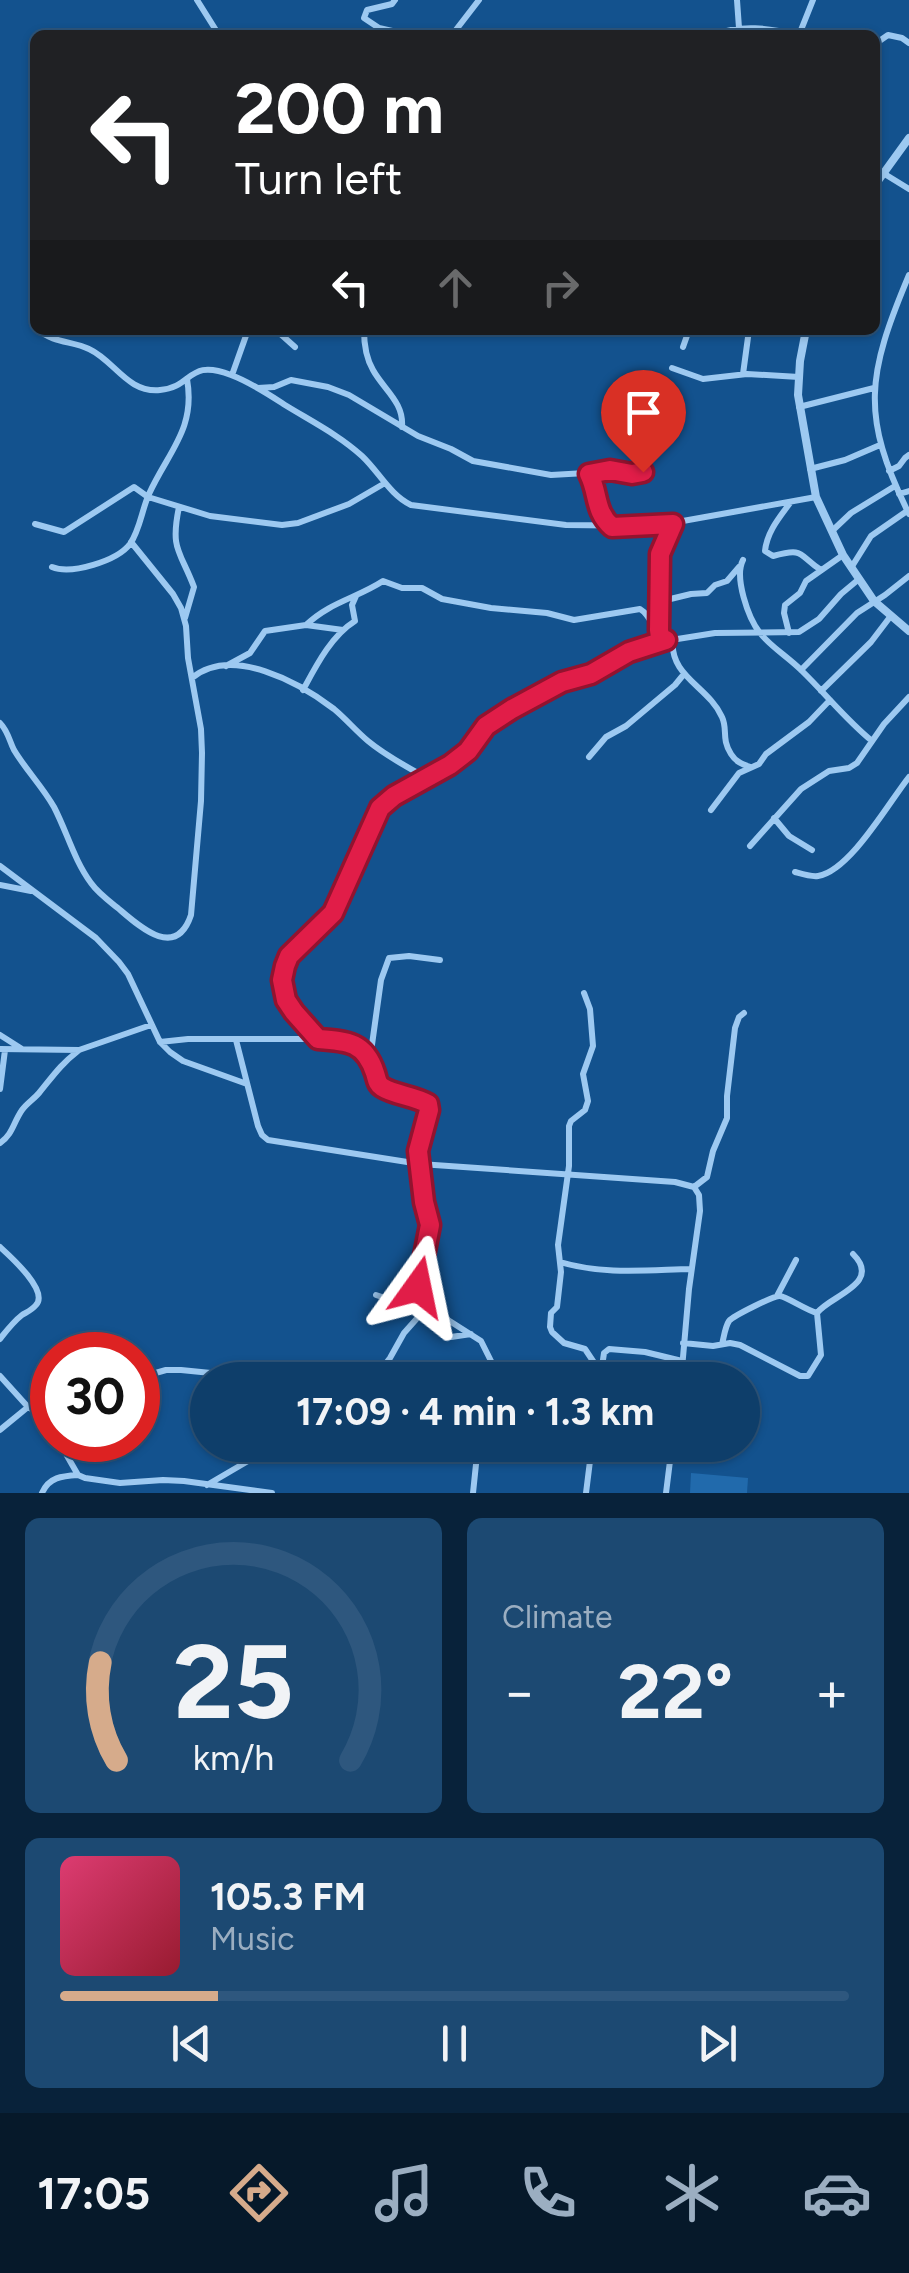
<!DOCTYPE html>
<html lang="en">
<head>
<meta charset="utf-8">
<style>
	:root { --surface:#0e3e6a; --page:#1c4972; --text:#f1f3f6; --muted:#9baec1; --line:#2e577e; --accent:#d6ab8b }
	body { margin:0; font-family:Figtree,sans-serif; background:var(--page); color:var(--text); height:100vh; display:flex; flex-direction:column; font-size:38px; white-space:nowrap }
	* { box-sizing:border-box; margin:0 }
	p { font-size:32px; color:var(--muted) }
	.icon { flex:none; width:55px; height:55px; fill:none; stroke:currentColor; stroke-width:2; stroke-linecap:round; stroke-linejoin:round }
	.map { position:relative; height:1493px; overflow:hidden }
	.side { display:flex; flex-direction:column; gap:25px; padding:25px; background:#08223a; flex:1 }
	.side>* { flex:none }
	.banner { position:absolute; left:30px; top:30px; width:850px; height:305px; border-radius:15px; box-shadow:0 2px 8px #0004,0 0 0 2px var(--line); background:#202124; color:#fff; overflow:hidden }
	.speed { position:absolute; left:30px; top:1332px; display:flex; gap:20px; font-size:50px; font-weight:700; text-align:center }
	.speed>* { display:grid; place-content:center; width:130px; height:130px; border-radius:50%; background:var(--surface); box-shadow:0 2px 8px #0004,0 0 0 2px var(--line); line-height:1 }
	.speed .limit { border:15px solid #d22; background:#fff; color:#111 }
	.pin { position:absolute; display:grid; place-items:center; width:85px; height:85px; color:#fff; margin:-102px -42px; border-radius:50% 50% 50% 0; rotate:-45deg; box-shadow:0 0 10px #0007 }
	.pin .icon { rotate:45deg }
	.me { position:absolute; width:110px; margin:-55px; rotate:12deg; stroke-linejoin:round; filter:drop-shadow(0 0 8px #0008) }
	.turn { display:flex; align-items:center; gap:35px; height:210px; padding:0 40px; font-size:45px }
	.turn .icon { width:130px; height:130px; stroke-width:2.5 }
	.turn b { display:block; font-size:70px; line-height:85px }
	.lanes { display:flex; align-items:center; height:95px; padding:0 40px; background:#0003; justify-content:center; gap:50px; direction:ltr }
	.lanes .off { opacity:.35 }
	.big { font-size:75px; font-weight:700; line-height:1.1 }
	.side .tile { flex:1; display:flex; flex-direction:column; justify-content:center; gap:15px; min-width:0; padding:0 35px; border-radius:15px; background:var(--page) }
	.side .dial { align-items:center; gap:0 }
	.dial svg { height:260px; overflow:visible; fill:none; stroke:var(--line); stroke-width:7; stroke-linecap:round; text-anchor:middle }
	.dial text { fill:var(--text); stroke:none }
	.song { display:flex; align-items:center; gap:30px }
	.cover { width:120px; height:120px; border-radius:15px; background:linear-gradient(135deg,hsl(340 70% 55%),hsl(350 70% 35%)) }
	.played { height:10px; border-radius:5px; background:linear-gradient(90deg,var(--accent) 20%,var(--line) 20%) }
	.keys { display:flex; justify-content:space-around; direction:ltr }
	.heat { display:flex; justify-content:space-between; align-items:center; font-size:55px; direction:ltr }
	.side .tiles { flex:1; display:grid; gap:25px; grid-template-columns:1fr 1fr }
	.tile:last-child { grid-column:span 2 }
	.trip { position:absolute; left:190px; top:1362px; width:570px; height:100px; border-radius:50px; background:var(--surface); box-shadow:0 2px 8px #0004,0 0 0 2px var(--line); font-weight:700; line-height:100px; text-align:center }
	.menu { display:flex; height:160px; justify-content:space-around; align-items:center; background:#06192a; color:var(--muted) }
	.menu .icon { width:70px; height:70px }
	.menu .on { color:var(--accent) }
	.menu b { font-size:45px; color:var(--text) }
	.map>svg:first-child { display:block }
	.green { fill:#216aac }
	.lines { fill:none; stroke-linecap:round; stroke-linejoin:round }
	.minor { stroke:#9dc9f1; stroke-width:6 }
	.tertiary { stroke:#9dc9f1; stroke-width:8 }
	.route-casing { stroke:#92132f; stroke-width:25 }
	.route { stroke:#e11d48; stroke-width:18 }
</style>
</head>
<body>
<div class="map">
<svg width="909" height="1493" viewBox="0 0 909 1493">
	<rect width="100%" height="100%" fill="#13528e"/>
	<path class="green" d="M 691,1473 L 748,1478 L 747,1493 L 690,1493 Z"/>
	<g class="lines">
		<path class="minor" d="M 197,0 L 219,35
			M 395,0 L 392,4 L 367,10 L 364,18 L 379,28 L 410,35
			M 737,0 L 739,28
			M 452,35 L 479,0
			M 543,35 L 552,33 L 561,35
			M 713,35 C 741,24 769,28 798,35
			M 799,35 L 813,0
			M 875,44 L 888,35 L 902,38 L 909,43
			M 883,173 L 909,189
			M 909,275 C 867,375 860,415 909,514
			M 39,330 C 53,343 73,341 89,349 C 115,361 127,393 160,390 C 194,387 187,358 231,375 C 250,382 268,394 285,405 C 311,421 339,435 362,456 C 379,472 390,495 411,505 L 566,525 L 655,526 L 816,497
			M 276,330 L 295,347
			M 364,330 C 364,344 366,358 373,370 C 384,390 404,402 402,427
			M 683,347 L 689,330
			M 672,368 L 703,379 L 747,374 L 799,377
			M 743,374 L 749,330
			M 232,375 L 248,330
			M 258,388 L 274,387 L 291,380 L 328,387 L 349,395 L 418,436 L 451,449 L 473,461 L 551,475 L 586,473 C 601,488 592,510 611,526
			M 799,407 L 874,388
			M 810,469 L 845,460 L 880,445
			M 889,471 L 899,466 L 905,458 L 909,455
			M 589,474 L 610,470 L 632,473 L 643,471
			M 899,494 L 909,491
			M 790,503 C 779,518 767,532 765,551 L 773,556 C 805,547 798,555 821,570
			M 179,507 C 170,550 180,550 194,587 L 185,618
			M 35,524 L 64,532 L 134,487 L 148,497 L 210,516 L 282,525 L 298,523 L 349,504 L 385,483
			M 832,531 L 851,513 L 895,486
			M 743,560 C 734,577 748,618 760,633 C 771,647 788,657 801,670 C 825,693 846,720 872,741
			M 52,567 C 71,575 117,561 130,544 C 140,530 142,509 149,494 C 168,452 196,429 187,379
			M 851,568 L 871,536 L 907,511
			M 658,602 L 691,594 L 707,593 L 715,585 L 727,581 L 739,567
			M 306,625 C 330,602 357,598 383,581 L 402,588 L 422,588 L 442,599 L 491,608 L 547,613 L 574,620 L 640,609 C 652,616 653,632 664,640
			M 789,633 L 784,613 L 785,605 L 800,593 L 806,581 L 843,555
			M 660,635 L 658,600 L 661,582 L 660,554 L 673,524
			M 673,640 C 669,676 709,687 722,717 C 728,730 721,738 731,754 C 736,762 742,764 750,767
			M 226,666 L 250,653 L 265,631 L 306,625 L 343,630
			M 801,670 L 857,613 L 885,595 L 909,576
			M 192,678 C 232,645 300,683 334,709 C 346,719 356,731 368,741 C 386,756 407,767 427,778
			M 303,690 C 316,666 331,636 355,621 L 352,605 L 356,596
			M 821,691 L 871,642 L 890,617
			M 0,723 C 8,731 9,740 14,750 C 26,770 42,786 54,807 C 67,832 74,860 91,883 C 98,893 109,901 119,909 C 140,927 176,960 191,915 L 201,801 L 202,753 L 201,729 L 188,658 L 186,626 L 181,608 L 173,594 L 131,542
			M 589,757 L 606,737 L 626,726 L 675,685 L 684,674
			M 711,810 L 739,773 L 759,764 L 766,754 L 809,722 L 830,700
			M 774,818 L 789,836 L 812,850
			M 750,846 L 801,789 L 829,771 L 849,768 L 857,763 L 884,724 L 909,697
			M 0,866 L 96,938 L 119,962 L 128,974 L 160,1042 L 170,1052 L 183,1061 L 247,1084
			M 795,872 C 802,874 811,877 818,876 C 850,871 889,802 909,777
			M 0,885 L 31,891
			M 584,993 L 590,1009 L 593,1046 L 583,1074 L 588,1101 L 585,1110 L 571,1121 L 569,1126 L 569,1166 L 558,1245 L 561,1272 L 557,1307 L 551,1313 L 550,1327 L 552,1332 L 564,1343 L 585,1349 L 601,1373
			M 0,1035 L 22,1049
			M 317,1038 L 293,1012 L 286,1000 L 282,980 L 285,966 L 294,951 L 333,913 L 344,892 L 377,814 L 386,802 L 450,765 L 468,751 L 486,725 L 562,681 L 591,674 L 629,652 L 665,641 L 715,633 L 799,632 L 819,619 L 841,594 L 859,579
			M 236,1040 L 258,1126 L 262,1135 L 268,1140 L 420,1164 L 424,1202 L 430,1225 L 418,1287 L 448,1320 L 481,1341 L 494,1367 L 509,1380
			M 160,1042 L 188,1039 L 318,1039 C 348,1041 365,1042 375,1073 C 377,1079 377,1084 382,1087 C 395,1096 415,1095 428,1104 C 428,1125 418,1140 420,1164 L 675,1182 L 694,1187 L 699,1195 L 700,1211 L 689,1289 L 681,1380
			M 0,1049 L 79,1050 L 151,1025
			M 370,1059 L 381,980 L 389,958 L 409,956 L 440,960
			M 0,1089 L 5,1050
			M 0,1143 C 13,1134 13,1123 22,1110 C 27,1103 34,1099 39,1093 C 53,1076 60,1065 78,1051
			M 694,1187 L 707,1177 L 713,1151 L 727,1118 L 727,1096 L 735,1028 L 739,1017 L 744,1013
			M 0,1247 C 11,1257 49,1291 36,1305 C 32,1310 27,1312 22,1315 C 13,1322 7,1330 0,1339
			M 560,1262 C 603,1275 647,1270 691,1269
			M 376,1295 L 406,1305 L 451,1337 L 471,1334
			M 777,1296 L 796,1260
			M 683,1343 L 713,1346 L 730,1343 L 740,1345 L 800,1376 L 808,1376 L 821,1355 L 817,1313 C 829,1296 883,1284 853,1254
			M 722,1344 C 724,1337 725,1327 729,1321 C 733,1316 775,1295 780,1296 C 787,1297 806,1310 817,1313
			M 0,1376 L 28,1407 L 41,1415 L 52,1430
			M 138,1378 L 166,1370 L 181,1370 L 280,1380
			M 373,1380 L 390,1358 L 404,1333 L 420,1315
			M 600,1380 L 604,1353 L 609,1349 L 645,1352 L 682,1361
			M 0,1430 L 28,1407
			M 58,1440 L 78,1475 L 85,1478 L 120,1483 L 163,1480 L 184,1481 L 272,1493
			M 207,1485 L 248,1461 L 268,1445
			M 42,1493 C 49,1477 62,1476 78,1475
			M 473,1493 L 478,1445
			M 586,1493 L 592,1445
			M 666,1493 L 672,1445"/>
		<path class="tertiary" d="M 875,185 L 909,138
			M 806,330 L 800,361 L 798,395 L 816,497 L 843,555 L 874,601 L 909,631"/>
	</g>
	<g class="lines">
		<defs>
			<path id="route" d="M 418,1287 L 430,1225 L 424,1202 L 418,1151 L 429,1110 L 428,1104 C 415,1096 394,1095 382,1087 C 377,1084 377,1079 375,1073 C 365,1042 348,1041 318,1039 L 294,1012 L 286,1000 L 282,980 L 285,966 L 289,956 L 333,913 L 380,808 L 394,796 L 450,765 L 468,751 L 486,726 L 512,709 L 562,682 L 591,674 L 629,652 L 666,640 L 660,637 L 659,630 L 660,554 L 673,524 L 612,527 C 594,511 599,494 589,474 L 610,470 L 632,474 L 643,472"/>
		</defs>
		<use href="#route" class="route-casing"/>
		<use href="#route" class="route"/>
	</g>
</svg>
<div class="speed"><div class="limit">30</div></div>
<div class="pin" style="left:643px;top:472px;background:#d93025"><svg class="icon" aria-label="arrive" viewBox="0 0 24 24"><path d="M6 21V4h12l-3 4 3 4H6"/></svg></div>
<svg class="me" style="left:418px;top:1287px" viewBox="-20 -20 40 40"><path d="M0-17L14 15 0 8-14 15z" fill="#e11d48" stroke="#fff" stroke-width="4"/></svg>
<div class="trip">17:09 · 4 min · 1.3 km</div>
<div class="banner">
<div class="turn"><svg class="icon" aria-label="left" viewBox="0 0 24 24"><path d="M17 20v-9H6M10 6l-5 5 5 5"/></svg><div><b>200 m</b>Turn left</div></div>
<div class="lanes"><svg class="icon" aria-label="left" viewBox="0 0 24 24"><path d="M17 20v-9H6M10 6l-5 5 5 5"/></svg><svg class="icon off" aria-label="ahead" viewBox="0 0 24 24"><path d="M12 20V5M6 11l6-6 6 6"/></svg><svg class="icon off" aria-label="right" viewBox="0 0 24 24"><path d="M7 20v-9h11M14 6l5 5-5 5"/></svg></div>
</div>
</div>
<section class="side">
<div class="tiles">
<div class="tile dial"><svg viewBox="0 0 100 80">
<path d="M14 69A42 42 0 1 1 86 69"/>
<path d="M14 69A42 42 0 0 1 9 39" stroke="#d6ab8b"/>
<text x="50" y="56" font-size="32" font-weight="700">25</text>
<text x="50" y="72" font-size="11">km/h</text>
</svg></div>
<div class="tile"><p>Climate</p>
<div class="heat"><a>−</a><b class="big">22°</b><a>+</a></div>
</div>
<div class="tile">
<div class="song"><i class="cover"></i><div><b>105.3 FM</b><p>Music</p></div></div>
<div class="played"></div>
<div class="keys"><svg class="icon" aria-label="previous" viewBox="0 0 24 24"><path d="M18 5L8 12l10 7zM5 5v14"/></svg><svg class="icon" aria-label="pause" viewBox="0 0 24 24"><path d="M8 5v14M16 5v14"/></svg><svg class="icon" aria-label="next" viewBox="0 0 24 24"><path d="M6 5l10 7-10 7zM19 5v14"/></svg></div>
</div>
</div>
</section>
<nav class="menu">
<b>17:05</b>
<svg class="icon on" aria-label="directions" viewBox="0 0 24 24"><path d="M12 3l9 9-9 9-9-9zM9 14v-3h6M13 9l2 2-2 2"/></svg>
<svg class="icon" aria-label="music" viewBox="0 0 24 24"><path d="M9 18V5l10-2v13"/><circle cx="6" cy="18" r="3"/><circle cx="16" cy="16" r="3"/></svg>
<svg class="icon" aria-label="phone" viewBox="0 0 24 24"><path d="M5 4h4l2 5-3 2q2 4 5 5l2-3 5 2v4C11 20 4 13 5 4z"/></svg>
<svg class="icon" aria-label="climate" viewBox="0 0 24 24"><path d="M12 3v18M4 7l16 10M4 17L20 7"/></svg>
<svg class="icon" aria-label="car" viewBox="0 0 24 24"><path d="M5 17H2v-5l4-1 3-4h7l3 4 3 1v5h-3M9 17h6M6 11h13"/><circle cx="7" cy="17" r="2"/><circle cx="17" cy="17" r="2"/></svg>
</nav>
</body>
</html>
